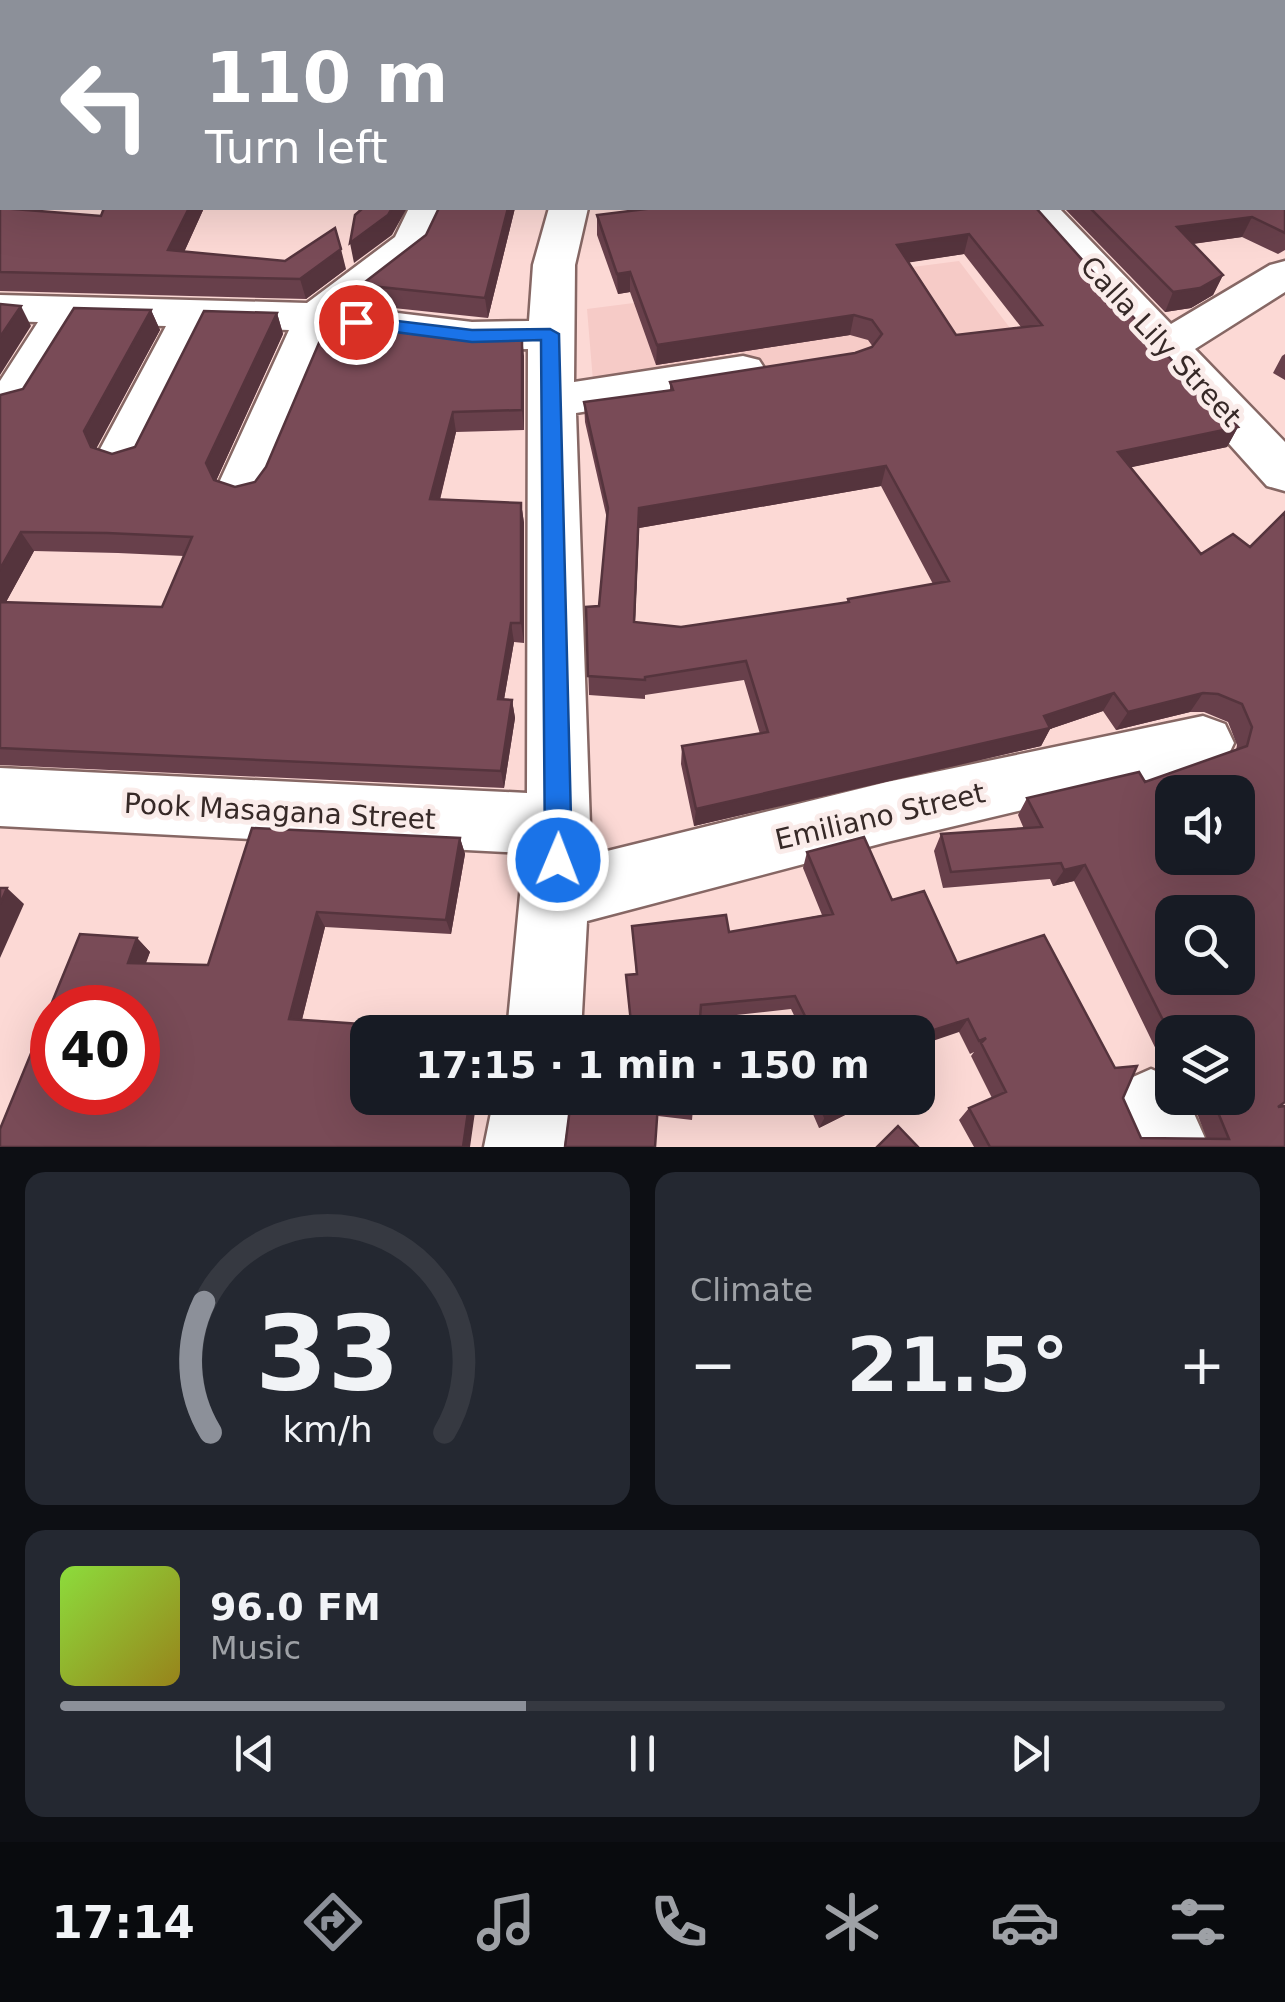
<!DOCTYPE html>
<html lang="en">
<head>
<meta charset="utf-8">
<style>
	:root { --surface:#171b24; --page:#242831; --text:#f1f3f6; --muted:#9ea1a6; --line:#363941; --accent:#8c9099 }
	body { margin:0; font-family:"DejaVu Sans",sans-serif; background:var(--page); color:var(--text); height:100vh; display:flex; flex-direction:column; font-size:38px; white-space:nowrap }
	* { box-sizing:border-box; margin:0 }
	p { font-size:32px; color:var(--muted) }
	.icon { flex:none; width:55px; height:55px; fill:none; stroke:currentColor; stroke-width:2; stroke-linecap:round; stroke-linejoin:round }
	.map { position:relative; height:1147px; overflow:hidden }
	.sheet { display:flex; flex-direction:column; gap:25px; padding:25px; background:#0d0f14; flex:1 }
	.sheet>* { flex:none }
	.top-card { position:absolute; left:0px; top:0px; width:1285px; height:210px; box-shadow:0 10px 40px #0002; background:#8c9099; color:#fff; overflow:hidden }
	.tools { position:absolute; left:1155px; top:775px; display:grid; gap:20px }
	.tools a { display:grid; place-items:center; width:100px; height:100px; border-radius:20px; background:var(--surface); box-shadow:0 10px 40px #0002; font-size:50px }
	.speed { position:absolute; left:30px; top:985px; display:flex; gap:20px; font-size:50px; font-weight:700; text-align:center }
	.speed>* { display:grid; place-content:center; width:130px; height:130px; border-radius:50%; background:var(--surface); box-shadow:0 10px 40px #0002; line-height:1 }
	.speed .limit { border:15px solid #d22; background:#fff; color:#111 }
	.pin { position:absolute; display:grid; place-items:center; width:85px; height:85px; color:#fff; margin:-42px; border:5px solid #fff; border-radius:50%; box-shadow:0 2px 10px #0007 }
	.me { position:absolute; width:110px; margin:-55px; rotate:1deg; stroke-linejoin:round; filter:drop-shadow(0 0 8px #0008) }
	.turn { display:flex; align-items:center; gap:35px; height:210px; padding:0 40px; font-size:45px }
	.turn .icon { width:130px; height:130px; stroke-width:2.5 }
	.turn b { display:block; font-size:70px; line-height:85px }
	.big { font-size:75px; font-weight:800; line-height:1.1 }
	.sheet .card { flex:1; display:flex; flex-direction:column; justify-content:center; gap:15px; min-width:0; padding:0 35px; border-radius:20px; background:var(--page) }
	.sheet .dial { align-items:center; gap:0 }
	.dial svg { height:260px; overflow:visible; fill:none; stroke:var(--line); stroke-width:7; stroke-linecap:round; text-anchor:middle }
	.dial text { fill:var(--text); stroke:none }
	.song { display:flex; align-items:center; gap:30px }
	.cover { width:120px; height:120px; border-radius:15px; background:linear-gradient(135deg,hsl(90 70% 55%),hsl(50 70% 35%)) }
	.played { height:10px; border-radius:5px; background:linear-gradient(90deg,var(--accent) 40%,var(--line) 40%) }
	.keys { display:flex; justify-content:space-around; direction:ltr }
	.heat { display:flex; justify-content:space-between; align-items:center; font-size:55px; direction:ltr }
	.sheet .tiles { flex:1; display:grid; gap:25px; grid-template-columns:1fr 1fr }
	.card:last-child { grid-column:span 2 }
	.trip { position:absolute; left:350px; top:1015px; width:585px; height:100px; border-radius:20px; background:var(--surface); box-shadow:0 10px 40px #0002; font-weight:800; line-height:100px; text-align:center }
	.tabs { display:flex; height:160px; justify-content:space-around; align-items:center; background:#090b0e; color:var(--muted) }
	.tabs .icon { width:70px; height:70px }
	.tabs .on { color:var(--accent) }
	.tabs b { font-size:45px; color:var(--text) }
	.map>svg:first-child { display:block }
	.built { fill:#f6cbc7 }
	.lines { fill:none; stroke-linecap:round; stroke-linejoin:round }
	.minor-casing { stroke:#866764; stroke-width:5 }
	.minor { fill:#fff; fill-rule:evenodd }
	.wall { fill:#68404b; fill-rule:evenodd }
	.shaded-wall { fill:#55343d }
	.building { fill:#794b57; stroke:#55343d; stroke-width:2.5; fill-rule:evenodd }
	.route { fill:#1a73e8; stroke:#114b97; stroke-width:2.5 }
	.labels { text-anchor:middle; stroke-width:10; stroke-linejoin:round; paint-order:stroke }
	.street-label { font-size:28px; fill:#362927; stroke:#faecea }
</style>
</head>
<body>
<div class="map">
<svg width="1285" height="1147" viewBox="0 0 1285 1147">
	<rect width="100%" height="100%" fill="#fcd9d5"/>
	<path class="built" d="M 959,261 L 1029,353 L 596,417 L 587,309 Z"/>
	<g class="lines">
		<defs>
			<path id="minor" d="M 2,36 L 2,56 L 0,57 L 0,37 Z
				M 409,208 L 448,208 L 427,252 L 356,308 L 472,322 L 529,321 L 533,265 L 549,208 L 588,208 L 575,265 L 574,382 L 743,356 L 759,360 L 766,371 L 759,382 L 743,386 L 576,413 L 591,855 L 887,782 L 1203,716 L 1225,724 L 1234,743 L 1225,762 L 887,842 L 587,921 L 581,1032 L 507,1032 L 524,853 L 0,826 L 0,768 L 527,793 L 528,349 L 472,350 L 333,333 L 270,485 L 262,498 L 244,503 L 226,498 L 218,485 L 289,330 L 209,327 L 141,465 L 123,470 L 105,465 L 98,453 L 166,326 L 82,324 L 31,407 L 14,412 L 0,408 L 0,381 L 38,322 L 0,321 L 0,295 L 307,303 L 395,237 Z
				M 1017,208 L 1059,208 L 1171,324 L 1270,265 L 1285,261 L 1285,292 L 1195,349 L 1285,442 L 1285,491 L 1267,486 Z
				M 1151,1069 L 1172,1078 L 1172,1098 L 1187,1098 L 1209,1147 L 1129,1147 L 1112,1108 L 1124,1081 Z
				M 494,1098 L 571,1098 L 564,1147 L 484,1147 Z"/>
		</defs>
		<use href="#minor" class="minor-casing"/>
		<use href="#minor" class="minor"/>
	</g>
	<path class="wall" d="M 624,0 L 1285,0 L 1285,166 L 1282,165 L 1282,2 L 624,2 Z
		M 0,140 L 2,208 L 101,216 L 104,208 L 204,208 L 184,252 L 346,269 L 306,299 L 0,291 Z
		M 1285,196 L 1285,250 L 1278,254 L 1242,237 L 1193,244 L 1223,275 L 1213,295 L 1191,308 L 1165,312 L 1064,208 L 1282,208 Z
		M 439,208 L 515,208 L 488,318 L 365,305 L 361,285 L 426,235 Z
		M 1036,208 L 1185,375 L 1238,427 L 1227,447 L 1131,467 L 1201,554 L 1250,547 L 1278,1107 L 1285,1147 L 974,1147 L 959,1120 L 969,1108 L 992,1098 L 971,1056 L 974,1052 L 970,1054 L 959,1032 L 802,1032 L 791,1009 L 700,1019 L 699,1032 L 631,1032 L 626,975 L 636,974 L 632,926 L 729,932 L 822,915 L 803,868 L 807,852 L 892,900 L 957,963 L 1123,1098 L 1141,1138 L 1207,1139 L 1191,1098 L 1238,1098 L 1172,1032 L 1172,1076 L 1167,1072 L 1074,881 L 1053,886 L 1050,879 L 943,888 L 934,851 L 941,834 L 1024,829 L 1018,815 L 1027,798 L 1145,782 L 1236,750 L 1237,745 L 1228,722 L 1204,712 L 1190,712 L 1116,730 L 1103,711 L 1050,729 L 1041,746 L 694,826 L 681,764 L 682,746 L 760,734 L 744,680 L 645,695 L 645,699 L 589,695 L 586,607 L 599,606 L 607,519 L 585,422 L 584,402 L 670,391 L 670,382 L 855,353 L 873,347 L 868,340 L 850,335 L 656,365 L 630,292 L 618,294 L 597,235 L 597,215 ZM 964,254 L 1021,327 L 956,335 L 909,262 ZM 881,486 L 933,584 L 848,599 L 847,603 L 681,627 L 635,622 L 639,528 Z
		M 151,310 L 160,330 L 96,448 L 112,454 L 135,447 L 277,313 L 283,334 L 216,481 L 235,487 L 255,482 L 477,334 L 477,337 L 524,356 L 524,430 L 456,432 L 440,500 L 521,503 L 524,523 L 524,643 L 514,642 L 504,699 L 512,700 L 515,718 L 504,788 L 0,765 L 0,395 L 23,389 ZM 34,551 L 118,553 L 184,556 L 162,607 L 6,602 Z
		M 1285,354 L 1285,380 L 1273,373 L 1282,356 Z
		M 460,838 L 465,854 L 451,934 L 325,927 L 302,1020 L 0,1147 L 137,938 L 150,952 L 145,964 L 208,965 Z
		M 694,1098 L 692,1120 L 658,1116 L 578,1101 Z
		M 806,1098 L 871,1098 L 867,1104 L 819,1128 Z"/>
	<path class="shaded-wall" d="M 189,208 L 204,208 L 176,270 L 168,250 Z
		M 392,208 L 407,208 L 392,235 L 354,263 L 350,243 Z
		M 508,208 L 515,208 L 488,318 L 485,298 Z
		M 1252,217 L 1242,237 L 1169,247 L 1177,227 Z
		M 969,234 L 964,254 L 893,265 L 897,245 Z
		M 341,249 L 346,269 L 306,299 L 300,279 Z
		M 630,272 L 630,292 L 618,294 L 617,274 Z
		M 1223,275 L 1213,295 L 1191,308 L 1165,312 L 1173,292 Z
		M 21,306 L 31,326 L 0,375 L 0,337 Z
		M 151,310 L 160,330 L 95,451 L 102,467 L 84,431 Z
		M 277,313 L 283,334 L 215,483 L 206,463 Z
		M 854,315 L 850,335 L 656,365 L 657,345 Z
		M 522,336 L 524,356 L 524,430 L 522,410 Z
		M 453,412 L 456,432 L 435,519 L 430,499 Z
		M 1238,427 L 1227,447 L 1109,472 L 1118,452 Z
		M 886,466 L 881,486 L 639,528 L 634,641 L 639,508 Z
		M 521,503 L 524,523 L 524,643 L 521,623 Z
		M 21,532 L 34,551 L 0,613 L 0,569 Z
		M 511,623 L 514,642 L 501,717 L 498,699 Z
		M 1114,693 L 1103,711 L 1050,729 L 1041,746 L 694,826 L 696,809 L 1044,716 Z
		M 1203,693 L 1190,712 L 1116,730 L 1128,712 Z
		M 512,700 L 515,718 L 504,788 L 501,771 Z
		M 460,838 L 465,854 L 451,934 L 446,920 Z
		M 1085,865 L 1074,881 L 1053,886 L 1064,870 Z
		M 7,888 L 24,904 L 0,958 L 0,904 Z
		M 317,912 L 325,927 L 299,1031 L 289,1019 Z
		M 137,938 L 150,952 L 141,977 L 128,963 Z
		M 968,1019 L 959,1032 L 918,1046 L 918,1035 Z
		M 470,1098 L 477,1098 L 470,1147 L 463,1147 Z
		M 865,1098 L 871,1098 L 867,1104 L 819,1128 L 825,1117 Z"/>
	<path class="building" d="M 0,0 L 68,0 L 69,2 L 2,2 L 2,17 Z
		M 156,0 L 589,0 L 591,2 L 157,2 Z
		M 626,0 L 1285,0 L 1285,144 L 1282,144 L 1282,2 L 626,2 Z
		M 0,140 L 2,143 L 2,208 L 101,216 L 104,208 L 189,208 L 168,250 L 285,261 L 335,228 L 341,249 L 300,279 L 0,272 Z
		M 1282,195 L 1285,196 L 1285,233 L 1252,217 L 1177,227 L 1223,275 L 1200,288 L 1173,292 L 1090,208 L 1282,208 Z
		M 363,208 L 392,208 L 388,215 L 350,243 L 355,215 Z
		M 439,208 L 508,208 L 485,298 L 361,285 L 426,235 Z
		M 654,208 L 1036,208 L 1185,375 L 1190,374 L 1238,427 L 1118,452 L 1201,554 L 1233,534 L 1250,547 L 1285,512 L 1285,1102 L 1278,1107 L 1285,1106 L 1285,1147 L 990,1147 L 969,1108 L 1006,1092 L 981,1043 L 986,1038 L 979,1041 L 968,1019 L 918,1035 L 918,1032 L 813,1032 L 795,996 L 701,1005 L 699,1032 L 632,1032 L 626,975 L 637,974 L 632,926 L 726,915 L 729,932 L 833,914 L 807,852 L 864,837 L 892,900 L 924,891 L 957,963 L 1044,935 L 1115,1068 L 1137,1066 L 1123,1098 L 1141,1138 L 1229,1139 L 1212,1098 L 1238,1098 L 1238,1032 L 1172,1032 L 1172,1038 L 1085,865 L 1064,870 L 1061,863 L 951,872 L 941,834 L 1042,827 L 1027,798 L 1139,772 L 1145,782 L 1247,746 L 1252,727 L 1242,704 L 1218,694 L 1203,693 L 1128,712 L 1114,693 L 1044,716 L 1050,728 L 696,809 L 682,746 L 768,732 L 746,661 L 645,677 L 645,680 L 588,676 L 586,607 L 599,606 L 608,508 L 584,402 L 673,390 L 670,382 L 855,353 L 872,347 L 882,334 L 872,320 L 854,315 L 657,345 L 630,272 L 617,274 L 597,215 ZM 969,234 L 1042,325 L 956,335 L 897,245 ZM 886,466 L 949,581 L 848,599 L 849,602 L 681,627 L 634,622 L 639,508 ZM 1172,792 L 1238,792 L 1238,858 L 1172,858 ZM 1172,912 L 1238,912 L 1238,978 L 1172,978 Z
		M 0,304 L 21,306 L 0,337 Z
		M 74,308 L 151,310 L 84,431 L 91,447 L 112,454 L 135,447 L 204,311 L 277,313 L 206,463 L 214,480 L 235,487 L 255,482 L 266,467 L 330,317 L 477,334 L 476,337 L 522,336 L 522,410 L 453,412 L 430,499 L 521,503 L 521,623 L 511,623 L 498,699 L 512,700 L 501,771 L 0,748 L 0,602 L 162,607 L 192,537 L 107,533 L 21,532 L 0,569 L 0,395 L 23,389 Z
		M 252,828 L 460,838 L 446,920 L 317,912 L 289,1019 L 478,1032 L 368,1032 L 368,1098 L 470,1098 L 463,1147 L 0,1147 L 0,1129 L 80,934 L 137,938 L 128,963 L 208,965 ZM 52,1008 L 138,1008 L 138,1092 L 52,1092 Z
		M 0,888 L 7,888 L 0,904 Z
		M 579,1098 L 694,1098 L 693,1108 L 658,1104 L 655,1147 L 565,1147 L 571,1100 L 578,1101 Z
		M 816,1098 L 865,1098 L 825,1117 Z
		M 898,1126 L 918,1147 L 877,1147 Z"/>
	<path class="route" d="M 356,316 L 472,330 L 550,329 L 559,334 L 572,860 L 568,869 L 558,873 L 549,869 L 545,860 L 541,340 L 472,342 L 349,326 L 346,322 Z"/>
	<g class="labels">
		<g class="street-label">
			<text transform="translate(1161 341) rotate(47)" y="10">Calla Lily Street</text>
			<text transform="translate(280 811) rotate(3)" y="10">Pook Masagana Street</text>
			<text transform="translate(880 816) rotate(-13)" y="10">Emiliano Street</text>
		</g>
	</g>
</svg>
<div class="tools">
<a><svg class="icon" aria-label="sound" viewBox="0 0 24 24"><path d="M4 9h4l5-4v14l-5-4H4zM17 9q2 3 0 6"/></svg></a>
<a><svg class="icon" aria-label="search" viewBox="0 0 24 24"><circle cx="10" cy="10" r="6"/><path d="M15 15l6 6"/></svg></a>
<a><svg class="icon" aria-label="layers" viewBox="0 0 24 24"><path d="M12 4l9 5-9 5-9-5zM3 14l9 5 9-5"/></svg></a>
</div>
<div class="speed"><div class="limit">40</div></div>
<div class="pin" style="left:356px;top:322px;background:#d93025"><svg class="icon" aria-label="arrive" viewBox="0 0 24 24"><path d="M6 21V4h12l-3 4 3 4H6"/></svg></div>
<svg class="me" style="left:558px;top:860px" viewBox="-20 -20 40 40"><circle r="17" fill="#1a73e8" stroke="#fff" stroke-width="3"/><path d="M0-11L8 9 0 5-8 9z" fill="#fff"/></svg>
<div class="trip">17:15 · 1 min · 150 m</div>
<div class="top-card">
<div class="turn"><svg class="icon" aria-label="left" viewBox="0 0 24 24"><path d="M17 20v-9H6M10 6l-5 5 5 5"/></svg><div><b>110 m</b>Turn left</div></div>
</div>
</div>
<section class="sheet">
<div class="tiles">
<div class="card dial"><svg viewBox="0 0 100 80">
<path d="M14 69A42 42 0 1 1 86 69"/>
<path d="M14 69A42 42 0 0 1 12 29" stroke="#8c9099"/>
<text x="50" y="56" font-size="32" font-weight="700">33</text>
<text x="50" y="72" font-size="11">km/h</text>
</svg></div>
<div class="card"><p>Climate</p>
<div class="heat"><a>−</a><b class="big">21.5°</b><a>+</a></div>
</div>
<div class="card">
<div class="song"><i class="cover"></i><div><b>96.0 FM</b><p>Music</p></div></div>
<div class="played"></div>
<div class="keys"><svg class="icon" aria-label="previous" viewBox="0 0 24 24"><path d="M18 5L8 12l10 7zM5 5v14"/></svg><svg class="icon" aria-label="pause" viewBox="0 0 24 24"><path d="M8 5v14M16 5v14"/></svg><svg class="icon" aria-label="next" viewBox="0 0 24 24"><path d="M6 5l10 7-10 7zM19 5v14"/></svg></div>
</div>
</div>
</section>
<nav class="tabs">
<b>17:14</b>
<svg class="icon on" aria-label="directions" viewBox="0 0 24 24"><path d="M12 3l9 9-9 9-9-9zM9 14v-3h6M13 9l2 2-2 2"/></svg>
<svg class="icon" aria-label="music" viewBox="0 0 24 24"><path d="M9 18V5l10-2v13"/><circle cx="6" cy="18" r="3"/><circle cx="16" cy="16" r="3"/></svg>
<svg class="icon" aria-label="phone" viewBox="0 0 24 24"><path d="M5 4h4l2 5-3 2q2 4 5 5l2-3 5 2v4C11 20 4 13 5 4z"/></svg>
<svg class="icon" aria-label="climate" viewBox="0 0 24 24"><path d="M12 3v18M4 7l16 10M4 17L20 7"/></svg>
<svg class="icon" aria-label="car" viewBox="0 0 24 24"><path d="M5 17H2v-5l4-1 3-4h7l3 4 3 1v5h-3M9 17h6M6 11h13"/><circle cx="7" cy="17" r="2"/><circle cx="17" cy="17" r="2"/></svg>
<svg class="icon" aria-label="filters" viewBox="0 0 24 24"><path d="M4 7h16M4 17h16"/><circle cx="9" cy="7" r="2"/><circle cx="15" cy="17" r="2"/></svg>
</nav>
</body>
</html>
